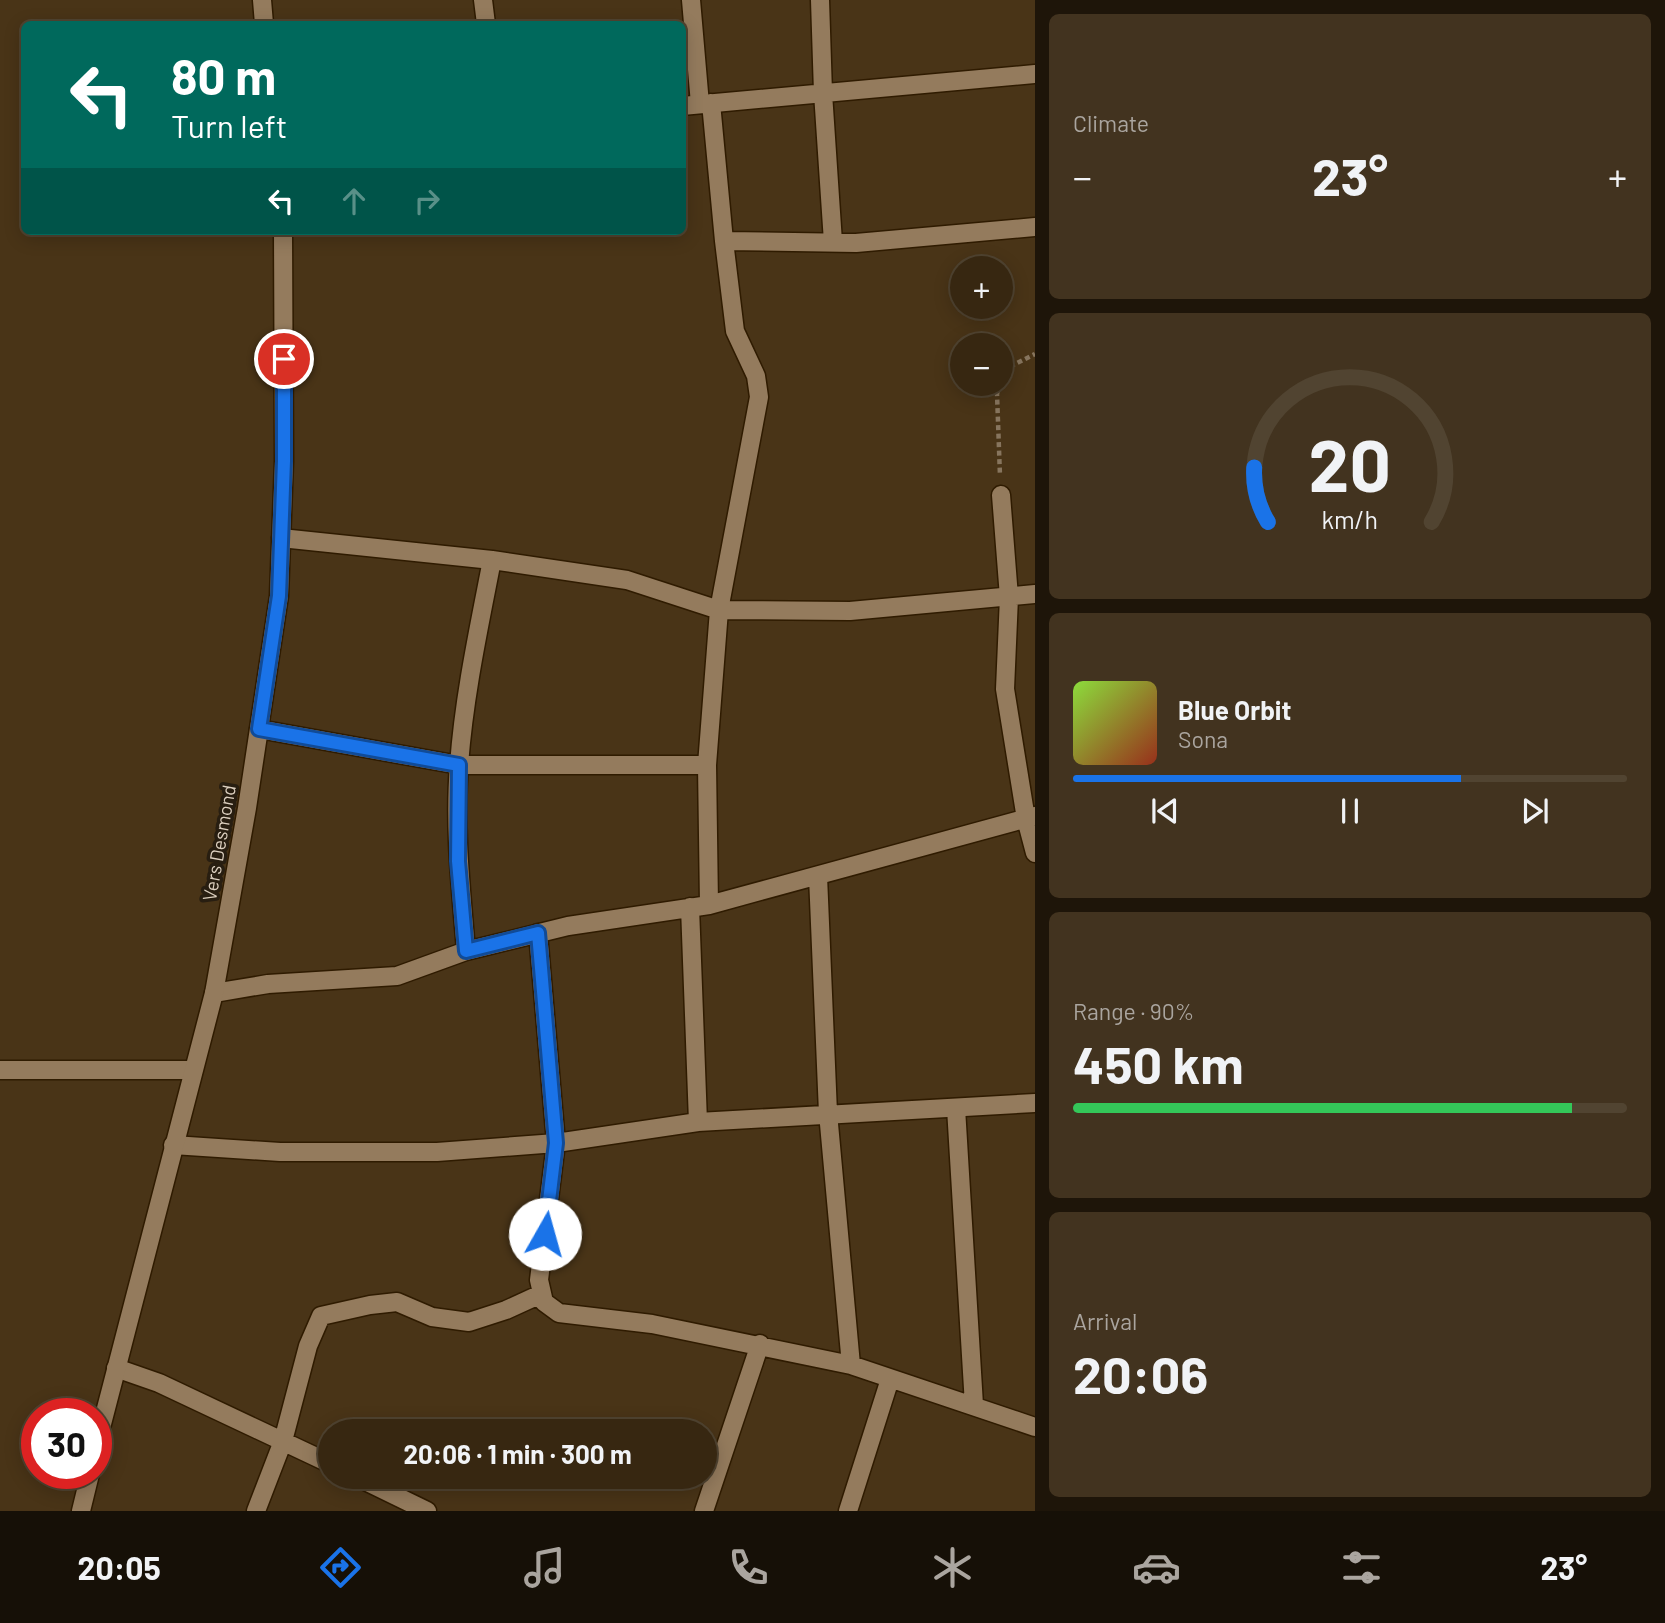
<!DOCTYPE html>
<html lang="en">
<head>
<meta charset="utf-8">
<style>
	:root { --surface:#372711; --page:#42331f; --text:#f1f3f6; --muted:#aaa59f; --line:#514431; --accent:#1a73e8 }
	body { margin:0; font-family:Barlow,sans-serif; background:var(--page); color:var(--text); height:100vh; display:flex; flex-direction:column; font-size:26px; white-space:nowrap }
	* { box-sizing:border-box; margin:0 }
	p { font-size:23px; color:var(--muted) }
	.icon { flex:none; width:38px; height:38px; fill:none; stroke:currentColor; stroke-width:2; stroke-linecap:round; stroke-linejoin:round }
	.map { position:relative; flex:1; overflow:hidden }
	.details { display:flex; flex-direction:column; gap:14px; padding:14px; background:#1e1509; width:630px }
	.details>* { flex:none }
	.guide { position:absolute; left:21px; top:21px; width:665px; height:214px; border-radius:10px; box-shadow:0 4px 18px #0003,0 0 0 2px var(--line); background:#00695c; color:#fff; overflow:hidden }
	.controls { position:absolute; left:950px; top:256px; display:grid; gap:14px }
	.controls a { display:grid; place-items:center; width:63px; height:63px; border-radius:50%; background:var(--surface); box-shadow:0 4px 18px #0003,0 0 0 2px var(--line); font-size:35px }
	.speed { position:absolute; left:21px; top:1398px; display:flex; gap:14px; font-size:35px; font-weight:700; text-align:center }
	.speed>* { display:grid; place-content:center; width:91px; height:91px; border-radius:50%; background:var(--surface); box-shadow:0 4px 18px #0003,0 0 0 2px var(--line); line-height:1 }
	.speed .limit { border:10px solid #d22; background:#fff; color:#111 }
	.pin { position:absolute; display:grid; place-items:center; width:60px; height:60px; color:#fff; margin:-30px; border:4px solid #fff; border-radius:50%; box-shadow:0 2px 7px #0007 }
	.me { position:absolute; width:77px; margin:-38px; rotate:7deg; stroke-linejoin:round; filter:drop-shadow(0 0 5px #0008) }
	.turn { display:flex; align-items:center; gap:24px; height:147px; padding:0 35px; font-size:32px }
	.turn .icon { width:91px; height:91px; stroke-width:2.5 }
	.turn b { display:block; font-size:49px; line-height:60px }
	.lanes { display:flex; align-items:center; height:66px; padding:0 35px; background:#0003; justify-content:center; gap:35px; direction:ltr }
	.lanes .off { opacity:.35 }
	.big { font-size:52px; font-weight:700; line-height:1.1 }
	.details .card { flex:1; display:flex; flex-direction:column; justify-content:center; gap:10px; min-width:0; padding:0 24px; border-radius:10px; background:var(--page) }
	.details .dial { align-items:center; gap:0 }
	.dial svg { height:182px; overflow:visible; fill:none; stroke:var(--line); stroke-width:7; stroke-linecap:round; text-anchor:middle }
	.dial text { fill:var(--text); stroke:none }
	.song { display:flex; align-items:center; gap:21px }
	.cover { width:84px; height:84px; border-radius:10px; background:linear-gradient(135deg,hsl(90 70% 55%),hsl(10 70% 35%)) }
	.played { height:7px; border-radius:4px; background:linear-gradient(90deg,var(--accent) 70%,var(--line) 70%) }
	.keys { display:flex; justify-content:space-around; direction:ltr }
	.heat { display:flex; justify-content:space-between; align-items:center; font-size:38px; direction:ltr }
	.charge { height:10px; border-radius:5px; background:linear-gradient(90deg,#34c759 90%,var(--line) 0) }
	.trip { position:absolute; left:318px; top:1419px; width:399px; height:70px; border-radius:35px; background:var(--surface); box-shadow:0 4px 18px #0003,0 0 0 2px var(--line); font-weight:700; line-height:70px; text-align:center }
	.menu { display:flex; height:112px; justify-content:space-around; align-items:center; background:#161007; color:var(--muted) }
	.menu .icon { width:49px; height:49px }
	.menu .on { color:var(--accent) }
	.menu b { font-size:32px; color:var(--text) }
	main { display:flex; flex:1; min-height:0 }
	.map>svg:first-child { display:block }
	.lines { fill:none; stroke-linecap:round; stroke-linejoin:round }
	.street-casing { stroke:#2f1b00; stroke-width:21 }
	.secondary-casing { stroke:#2f1b00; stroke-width:21 }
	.path { stroke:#87755e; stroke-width:4.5; stroke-dasharray:5 3.5; stroke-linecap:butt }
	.street { stroke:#947b5d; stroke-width:18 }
	.secondary { stroke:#947b5d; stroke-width:18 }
	.route-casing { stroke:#114b97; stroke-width:18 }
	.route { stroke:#1a73e8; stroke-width:12 }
	.labels { text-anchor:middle; stroke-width:7; stroke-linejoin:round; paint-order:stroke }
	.street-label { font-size:19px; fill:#dccfbf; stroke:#281e11 }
</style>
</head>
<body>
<main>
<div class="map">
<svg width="1035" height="1511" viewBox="0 0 1035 1511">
	<rect width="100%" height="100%" fill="#493417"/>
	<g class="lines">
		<defs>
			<path id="street" d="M 483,0 L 486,24
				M 691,0 L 700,104
				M 820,0 L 823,93 L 833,242
				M 682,106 L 1035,74
				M 724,241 L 856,243 L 1035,227
				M 1001,495 L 1009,597 L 1005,689 L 1026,819 L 1035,853
				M 281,538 L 492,560 L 627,580 L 719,610 L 850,611 L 1035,594
				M 259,729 L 459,765 L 707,765
				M 818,876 L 828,1113 L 851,1365
				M 709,905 L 707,765 L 719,610 L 759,397 L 756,376 L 735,331 L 724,241 L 711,103
				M 690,907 L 698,1122
				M 538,933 L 556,1143 L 539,1280 L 544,1302 L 559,1313 L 652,1324 L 851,1365 L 1035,1427
				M 466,951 C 461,889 454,827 459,765 C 464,696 479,627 492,560
				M 214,993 L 268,984 L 397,976 L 466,951 L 568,926 L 709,905 L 1035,816
				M 0,1070 L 193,1070
				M 956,1108 L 974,1405
				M 173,1145 L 280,1152 L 437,1152 L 556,1143 L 698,1122 L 1035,1103
				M 116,1368 L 159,1383 L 331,1464
				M 357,1477 L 427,1511
				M 256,1511 L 283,1441 L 308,1346 L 321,1316 L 370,1305 L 397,1302 L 432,1317 L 469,1322 L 506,1310 L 541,1294
				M 704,1511 L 760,1344
				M 848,1511 L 890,1379"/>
			<path id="secondary" d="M 262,0 L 264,24
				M 96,1447 L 214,993 L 247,808 L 279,596 L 284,461 L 283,231
				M 81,1511 L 90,1474"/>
		</defs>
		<use href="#street" class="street-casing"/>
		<use href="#secondary" class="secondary-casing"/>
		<path class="path" d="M 1001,379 L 1003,370 L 1035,354
			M 1000,383 L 997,394 L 1000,476"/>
		<use href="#street" class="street"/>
		<use href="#secondary" class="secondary"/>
	</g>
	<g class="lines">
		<defs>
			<path id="route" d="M 284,359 L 284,461 L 279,596 L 259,729 L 459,765 L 458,861 L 466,951 L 538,933 L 556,1143 L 545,1234"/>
		</defs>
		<use href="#route" class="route-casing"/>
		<use href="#route" class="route"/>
	</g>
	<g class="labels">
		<g class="street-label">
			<text transform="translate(219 843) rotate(-80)" y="7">Vers Desmond</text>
		</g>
	</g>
</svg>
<div class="controls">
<a>+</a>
<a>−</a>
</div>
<div class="speed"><div class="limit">30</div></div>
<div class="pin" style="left:284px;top:359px;background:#d93025"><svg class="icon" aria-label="arrive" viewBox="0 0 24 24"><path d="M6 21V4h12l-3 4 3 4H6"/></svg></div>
<svg class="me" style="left:545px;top:1234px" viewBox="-20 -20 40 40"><circle r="19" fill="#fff"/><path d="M0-13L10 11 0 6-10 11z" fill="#1a73e8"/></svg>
<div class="trip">20:06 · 1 min · 300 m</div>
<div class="guide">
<div class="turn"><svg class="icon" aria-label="left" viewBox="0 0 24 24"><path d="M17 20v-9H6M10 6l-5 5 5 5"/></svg><div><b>80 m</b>Turn left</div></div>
<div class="lanes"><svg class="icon" aria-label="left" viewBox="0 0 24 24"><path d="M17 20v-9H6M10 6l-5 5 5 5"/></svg><svg class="icon off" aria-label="ahead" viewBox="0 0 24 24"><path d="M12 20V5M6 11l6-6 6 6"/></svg><svg class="icon off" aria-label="right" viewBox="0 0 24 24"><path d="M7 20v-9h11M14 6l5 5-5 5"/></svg></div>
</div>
</div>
<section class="details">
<div class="card"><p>Climate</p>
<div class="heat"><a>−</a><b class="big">23°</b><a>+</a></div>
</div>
<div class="card dial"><svg viewBox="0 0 100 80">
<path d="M14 69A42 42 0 1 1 86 69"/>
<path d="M14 69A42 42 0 0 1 8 45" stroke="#1a73e8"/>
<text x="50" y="56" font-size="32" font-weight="700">20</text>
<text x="50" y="72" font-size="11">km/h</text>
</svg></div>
<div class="card">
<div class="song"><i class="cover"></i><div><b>Blue Orbit</b><p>Sona</p></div></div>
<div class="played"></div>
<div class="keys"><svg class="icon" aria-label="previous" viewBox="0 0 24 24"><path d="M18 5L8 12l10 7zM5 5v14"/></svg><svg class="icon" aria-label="pause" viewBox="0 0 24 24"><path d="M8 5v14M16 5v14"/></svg><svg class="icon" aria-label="next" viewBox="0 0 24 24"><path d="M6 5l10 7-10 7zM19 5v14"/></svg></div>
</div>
<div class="card"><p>Range · 90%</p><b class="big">450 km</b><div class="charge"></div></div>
<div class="card"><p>Arrival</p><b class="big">20:06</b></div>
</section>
</main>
<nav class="menu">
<b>20:05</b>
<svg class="icon on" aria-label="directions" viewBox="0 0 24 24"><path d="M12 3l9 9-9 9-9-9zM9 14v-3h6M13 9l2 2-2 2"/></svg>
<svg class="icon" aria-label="music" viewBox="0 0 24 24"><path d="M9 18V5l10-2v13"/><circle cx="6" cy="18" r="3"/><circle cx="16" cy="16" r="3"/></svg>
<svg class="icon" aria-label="phone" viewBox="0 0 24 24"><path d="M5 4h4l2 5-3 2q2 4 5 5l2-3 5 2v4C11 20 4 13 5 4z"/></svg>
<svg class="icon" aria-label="climate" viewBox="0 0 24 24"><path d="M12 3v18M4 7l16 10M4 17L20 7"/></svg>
<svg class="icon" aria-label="car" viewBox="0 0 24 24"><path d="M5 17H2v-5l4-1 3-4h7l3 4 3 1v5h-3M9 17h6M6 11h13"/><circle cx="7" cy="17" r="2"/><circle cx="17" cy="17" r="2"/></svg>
<svg class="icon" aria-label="filters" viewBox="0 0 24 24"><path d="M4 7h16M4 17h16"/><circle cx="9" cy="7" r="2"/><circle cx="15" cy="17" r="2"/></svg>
<b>23°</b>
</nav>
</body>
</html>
